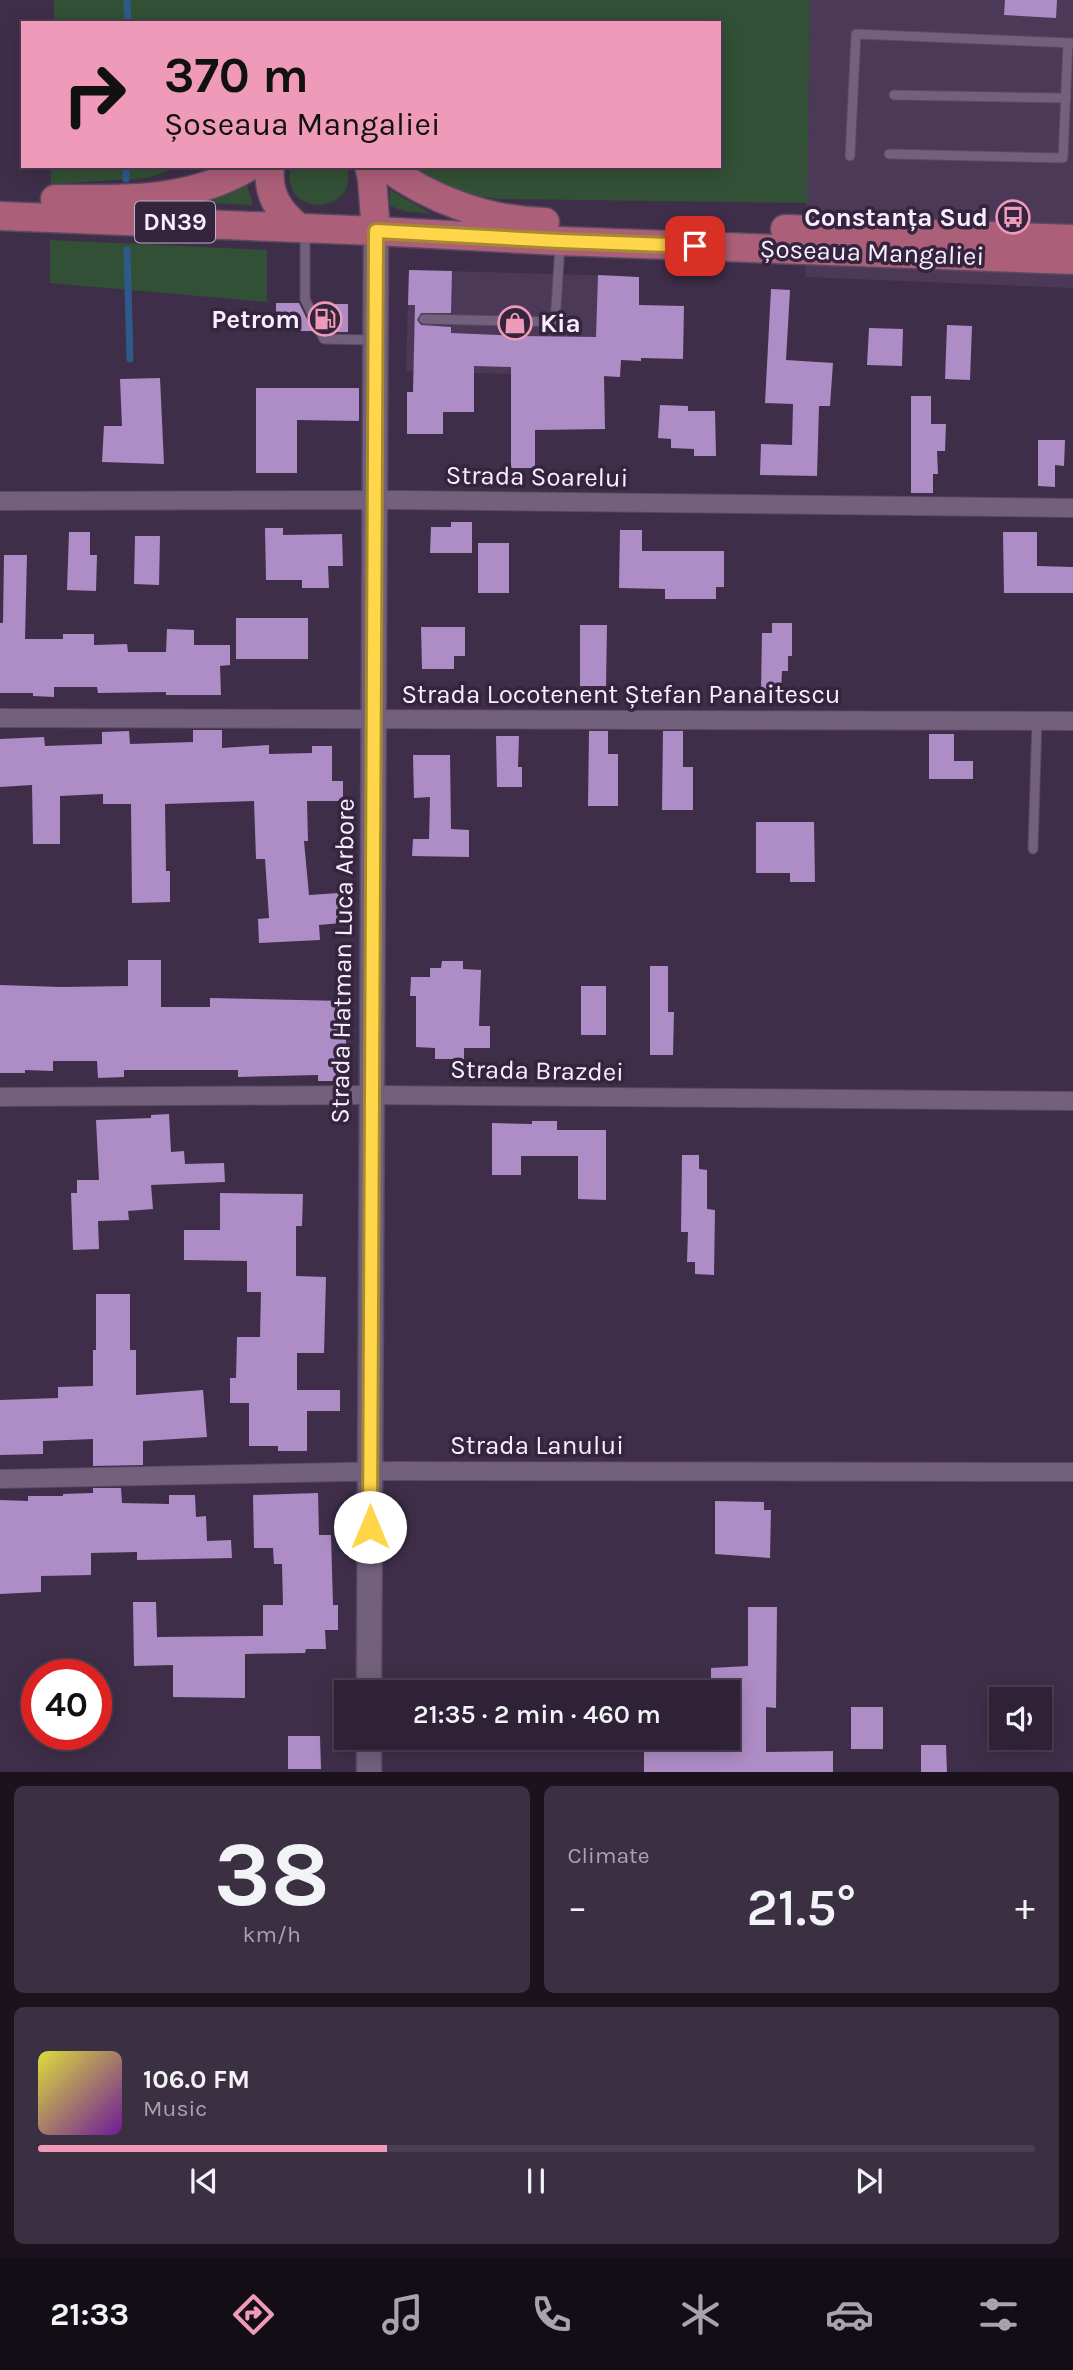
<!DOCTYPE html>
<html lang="en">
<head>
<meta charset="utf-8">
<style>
	:root { --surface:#2f2237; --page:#3b2f42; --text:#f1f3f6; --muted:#a7a4ad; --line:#4a3f52; --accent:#ef9ab8 }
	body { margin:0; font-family:Karla,sans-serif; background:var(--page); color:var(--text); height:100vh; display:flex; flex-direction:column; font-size:26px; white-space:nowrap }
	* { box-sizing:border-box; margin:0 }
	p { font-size:23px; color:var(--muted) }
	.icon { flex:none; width:38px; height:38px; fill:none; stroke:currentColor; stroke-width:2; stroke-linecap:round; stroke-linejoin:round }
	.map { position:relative; height:1772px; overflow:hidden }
	.details { display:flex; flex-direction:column; gap:14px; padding:14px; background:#1a131e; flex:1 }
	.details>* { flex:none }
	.top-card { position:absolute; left:21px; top:21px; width:700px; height:147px; border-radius:0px; box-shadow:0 4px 18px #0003,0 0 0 2px var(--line); background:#ef9ab8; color:#111; overflow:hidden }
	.tools { position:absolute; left:989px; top:1687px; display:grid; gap:14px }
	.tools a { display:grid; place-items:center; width:63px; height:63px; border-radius:0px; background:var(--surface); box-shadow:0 4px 18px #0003,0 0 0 2px var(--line); font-size:35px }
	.speed { position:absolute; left:21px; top:1659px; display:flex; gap:14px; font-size:35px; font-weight:700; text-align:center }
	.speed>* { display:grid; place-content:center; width:91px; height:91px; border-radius:50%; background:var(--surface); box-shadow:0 4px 18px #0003,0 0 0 2px var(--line); line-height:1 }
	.speed .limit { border:10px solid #d22; background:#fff; color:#111 }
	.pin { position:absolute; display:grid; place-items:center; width:60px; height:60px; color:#fff; margin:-30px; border-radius:14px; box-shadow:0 4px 10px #0006 }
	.me { position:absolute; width:77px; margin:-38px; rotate:0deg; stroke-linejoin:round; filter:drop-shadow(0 0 5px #0008) }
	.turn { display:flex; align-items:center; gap:24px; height:147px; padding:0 28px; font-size:32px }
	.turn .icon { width:91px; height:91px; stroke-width:2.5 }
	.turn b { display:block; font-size:49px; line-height:60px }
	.big { font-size:52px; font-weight:600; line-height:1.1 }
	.details .widget { flex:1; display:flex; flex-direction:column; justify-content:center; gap:10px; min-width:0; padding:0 24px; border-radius:10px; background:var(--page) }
	.details .dial { align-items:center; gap:0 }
	.dial b { font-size:91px; line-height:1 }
	.song { display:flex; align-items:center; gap:21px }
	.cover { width:84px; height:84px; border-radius:10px; background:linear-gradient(135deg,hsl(60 70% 55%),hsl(280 70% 35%)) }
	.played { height:7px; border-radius:4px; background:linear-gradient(90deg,var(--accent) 35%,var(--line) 35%) }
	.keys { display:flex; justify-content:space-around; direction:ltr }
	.heat { display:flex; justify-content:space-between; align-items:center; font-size:38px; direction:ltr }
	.details .tiles { flex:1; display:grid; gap:14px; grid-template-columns:1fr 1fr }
	.widget:last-child { grid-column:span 2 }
	.trip { position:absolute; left:334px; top:1680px; width:406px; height:70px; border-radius:0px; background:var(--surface); box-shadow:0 4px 18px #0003,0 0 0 2px var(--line); font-weight:600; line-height:70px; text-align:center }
	.dock { display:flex; height:112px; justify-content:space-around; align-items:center; background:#130e16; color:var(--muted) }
	.dock .icon { width:49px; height:49px }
	.dock .active { color:var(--accent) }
	.dock b { font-size:32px; color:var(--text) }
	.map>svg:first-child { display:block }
	.built { fill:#4c3958 }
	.green { fill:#325035 }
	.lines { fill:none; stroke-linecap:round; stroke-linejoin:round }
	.stream { stroke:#2e5a89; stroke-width:7 }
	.building { fill:#ae8cc6 }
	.lane-casing { stroke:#584a60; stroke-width:11 }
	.street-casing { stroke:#584a60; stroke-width:20 }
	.secondary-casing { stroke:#584a60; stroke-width:27 }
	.primary-casing { stroke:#584a60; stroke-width:31 }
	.lane { stroke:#72607d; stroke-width:9 }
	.street { stroke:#72607d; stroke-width:18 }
	.secondary { stroke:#72607d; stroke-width:24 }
	.primary { stroke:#ac5f79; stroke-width:28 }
	.route-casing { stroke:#a68a30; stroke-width:18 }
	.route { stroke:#ffd54a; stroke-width:12 }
	.labels { text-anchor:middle; stroke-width:7; stroke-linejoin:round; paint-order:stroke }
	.shield { fill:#34243e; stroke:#bdb1c5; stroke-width:2 }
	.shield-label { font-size:24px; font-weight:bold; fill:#f8eeff }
	.poi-label { font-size:26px; font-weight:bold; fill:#f8eeff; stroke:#34243e; text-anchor:end }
	.street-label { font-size:26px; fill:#f8eeff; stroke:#34243e }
</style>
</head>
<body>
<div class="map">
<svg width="1073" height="1772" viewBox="0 0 1073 1772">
	<rect width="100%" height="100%" fill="#3f2e49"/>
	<path class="built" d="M 810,0 L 1073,0 L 1073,288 L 805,277 Z
		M 409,270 L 624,276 L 620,377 L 406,371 Z"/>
	<path class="green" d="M 54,0 L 810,0 L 807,203 L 499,199 C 462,194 441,193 412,166 L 719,166 L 719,23 L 54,23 Z
		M 51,166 L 183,166 L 148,178 L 51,184 Z
		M 291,166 L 346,166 C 363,214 278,221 291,166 Z
		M 245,179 L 253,205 L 188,202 Z
		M 390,190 L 432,214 L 404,211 L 390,206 Z
		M 50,240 L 267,250 L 267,302 L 50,283 Z"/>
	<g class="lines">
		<path class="stream" d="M 127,0 L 128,23
			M 126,179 L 126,166
			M 127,250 L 130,359"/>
	</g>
	<path class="building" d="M 1005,0 L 1057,0 L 1056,18 L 1004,15 Z
		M 409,270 L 452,271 L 451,313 L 421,313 L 417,320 L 421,325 L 451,327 L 451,333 L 520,336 L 596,337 L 598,275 L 639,277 L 639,305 L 684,306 L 683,359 L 641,358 L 641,361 L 621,360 L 620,377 L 604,376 L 605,429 L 535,430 L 535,468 L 511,468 L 511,367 L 474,366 L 474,412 L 443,412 L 443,434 L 407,434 L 407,392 L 413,392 L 415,305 L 408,305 Z
		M 771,289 L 790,290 L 786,360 L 833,363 L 830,406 L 819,406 L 817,476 L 760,475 L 761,444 L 792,445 L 793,404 L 765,403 Z
		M 276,303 L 299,303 L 313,331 L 276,331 Z
		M 315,304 L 348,304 L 348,332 L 328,332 Z
		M 947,325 L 972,326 L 970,380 L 945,379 Z
		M 869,328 L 903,329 L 902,366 L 867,365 Z
		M 160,378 L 164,464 L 102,462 L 104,426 L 122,426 L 120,379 Z
		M 256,388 L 359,388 L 359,421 L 297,420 L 297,473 L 256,473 Z
		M 911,396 L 931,396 L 931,424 L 946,424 L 945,451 L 937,451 L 938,474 L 933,474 L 933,493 L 911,493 Z
		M 660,405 L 688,406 L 688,411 L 715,411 L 716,456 L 694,456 L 694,449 L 671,448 L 671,439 L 658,438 Z
		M 1038,440 L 1065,440 L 1064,466 L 1055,465 L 1055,487 L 1038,486 Z
		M 451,522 L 472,522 L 472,553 L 430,553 L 431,527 L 451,527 Z
		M 265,528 L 283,528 L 283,535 L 342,534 L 343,566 L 328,566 L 329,588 L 302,588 L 302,580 L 266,580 Z
		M 620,530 L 642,530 L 642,551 L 724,551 L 724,587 L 716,587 L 716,599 L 665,599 L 665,589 L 619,588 Z
		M 69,532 L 90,532 L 90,555 L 97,555 L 96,591 L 67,590 Z
		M 1003,532 L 1037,532 L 1037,566 L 1073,567 L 1073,593 L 1004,593 Z
		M 135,536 L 160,536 L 159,585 L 134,584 Z
		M 478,543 L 509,543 L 509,593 L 478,593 Z
		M 4,555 L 27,555 L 25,639 L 63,639 L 63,634 L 94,634 L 94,645 L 127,644 L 128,652 L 166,652 L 167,629 L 194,630 L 194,645 L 230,645 L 230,665 L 220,666 L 221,695 L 166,695 L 166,692 L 98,693 L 97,687 L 54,687 L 54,697 L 33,696 L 33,693 L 0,693 L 0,623 L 3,623 Z
		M 236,618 L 308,618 L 308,659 L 236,659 Z
		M 772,623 L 792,623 L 792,656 L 788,656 L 788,671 L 782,671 L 781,691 L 761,691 L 762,633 L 772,633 Z
		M 580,625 L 607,625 L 606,686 L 580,686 Z
		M 421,627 L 465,627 L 465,656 L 454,656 L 454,669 L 422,669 Z
		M 193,730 L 222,730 L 222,748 L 269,745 L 269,754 L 312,753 L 312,746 L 332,746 L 332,781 L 343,781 L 343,801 L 307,801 L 308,841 L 304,841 L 309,895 L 339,893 L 341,923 L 319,925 L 320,940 L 259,943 L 258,919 L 269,918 L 265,859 L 256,859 L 254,801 L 165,804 L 166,871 L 170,871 L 170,902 L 132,903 L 131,804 L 103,804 L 103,794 L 60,796 L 60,844 L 33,844 L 32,785 L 0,787 L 0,739 L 44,737 L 45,746 L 102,744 L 102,732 L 129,731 L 130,744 L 193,742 Z
		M 589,731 L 608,731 L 608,754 L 618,754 L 618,806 L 588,806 Z
		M 663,731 L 683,731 L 683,767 L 693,767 L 693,810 L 662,810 Z
		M 929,734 L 954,734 L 954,761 L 973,761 L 973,779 L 929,779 Z
		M 496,736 L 519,736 L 518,767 L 522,767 L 522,787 L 497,787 Z
		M 413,755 L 450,755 L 451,829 L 469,830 L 469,857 L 412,856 L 413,839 L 429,839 L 430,797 L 414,798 Z
		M 756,822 L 814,822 L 815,882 L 790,882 L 790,873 L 756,873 Z
		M 128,960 L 161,960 L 161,1007 L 210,1007 L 210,998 L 344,1001 L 348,1081 L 318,1081 L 318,1075 L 238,1077 L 238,1070 L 124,1070 L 124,1077 L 98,1078 L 97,1061 L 53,1061 L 53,1071 L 25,1070 L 25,1073 L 0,1073 L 0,985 L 61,987 L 128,986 Z
		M 442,961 L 463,961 L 463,969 L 481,970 L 479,1026 L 490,1026 L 490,1048 L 464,1048 L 464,1059 L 435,1059 L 435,1048 L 416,1047 L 416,996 L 410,996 L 411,977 L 430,977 L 430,968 L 441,968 Z
		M 650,966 L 668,966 L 668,1012 L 674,1012 L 673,1055 L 650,1055 Z
		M 581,986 L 606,986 L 606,1035 L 581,1035 Z
		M 169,1114 L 171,1152 L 184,1151 L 185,1164 L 224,1163 L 225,1182 L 151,1185 L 153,1209 L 128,1211 L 129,1220 L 98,1221 L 99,1249 L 73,1250 L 71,1193 L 77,1193 L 77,1180 L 99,1180 L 96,1120 L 151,1118 L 151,1115 Z
		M 532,1121 L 557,1121 L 557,1130 L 606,1130 L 606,1200 L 578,1199 L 578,1156 L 521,1156 L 521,1175 L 492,1175 L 492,1123 L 532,1124 Z
		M 682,1155 L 699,1155 L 699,1169 L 707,1170 L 707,1209 L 715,1210 L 714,1275 L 695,1274 L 695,1262 L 687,1262 L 688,1232 L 681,1232 Z
		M 220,1193 L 303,1194 L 302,1226 L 296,1226 L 296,1276 L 326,1277 L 324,1353 L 297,1353 L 297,1390 L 340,1390 L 340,1411 L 307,1411 L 307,1451 L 278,1451 L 278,1446 L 249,1446 L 249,1403 L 230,1403 L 230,1378 L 236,1378 L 237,1337 L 260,1337 L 261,1292 L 247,1292 L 247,1261 L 184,1260 L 184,1230 L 220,1230 Z
		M 96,1294 L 130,1294 L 130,1350 L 136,1350 L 136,1395 L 203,1390 L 207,1437 L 143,1441 L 143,1465 L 93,1466 L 93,1439 L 43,1441 L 43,1454 L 0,1455 L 0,1400 L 58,1398 L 58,1387 L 93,1386 L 93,1350 L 96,1350 Z
		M 93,1488 L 121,1488 L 122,1503 L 169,1504 L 169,1495 L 195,1495 L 196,1517 L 206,1516 L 207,1541 L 231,1540 L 232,1558 L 137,1560 L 137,1552 L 91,1553 L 91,1575 L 41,1576 L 41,1592 L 0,1594 L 0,1500 L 28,1501 L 28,1496 L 63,1496 L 63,1494 L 93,1493 Z
		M 318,1493 L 319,1535 L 331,1535 L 333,1605 L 338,1605 L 338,1630 L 325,1630 L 326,1649 L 306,1649 L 305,1653 L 245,1654 L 245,1698 L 173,1697 L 173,1665 L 134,1666 L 133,1602 L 156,1602 L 157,1637 L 263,1636 L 263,1605 L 283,1605 L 282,1564 L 274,1564 L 273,1548 L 254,1548 L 253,1495 Z
		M 715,1501 L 764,1502 L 764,1510 L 771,1510 L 770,1558 L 715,1554 Z
		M 748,1607 L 777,1607 L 776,1708 L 766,1707 L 766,1752 L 833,1751 L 833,1772 L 644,1772 L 644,1750 L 718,1750 L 718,1738 L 728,1738 L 728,1692 L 711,1692 L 711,1668 L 748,1666 Z
		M 851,1707 L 883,1707 L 883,1749 L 851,1749 Z
		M 288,1736 L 320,1736 L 321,1769 L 288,1769 Z
		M 921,1745 L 946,1745 L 947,1772 L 921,1772 Z"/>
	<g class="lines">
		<defs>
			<path id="lane" d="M 894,95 L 1066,98
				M 889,154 L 1063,158 L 1068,43
				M 850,156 L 856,34 L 1073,43
				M 305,230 L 305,299 L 324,339 L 372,340
				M 424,319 L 555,322 L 560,245
				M 1033,849 L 1037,721"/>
			<path id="street" d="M 0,501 L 399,500 L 1073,508
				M 0,718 L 1073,721
				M 0,1097 L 370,1095 L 1073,1101
				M 0,1479 L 393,1471 L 1073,1472"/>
			<path id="secondary" d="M 369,1692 L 376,231
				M 369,1772 L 369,1738"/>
			<path id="primary" d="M 270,166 C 267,194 278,211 299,228
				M 369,166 L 372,179 L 376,231
				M 385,166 C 431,200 489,221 545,222
				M 55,199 C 123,199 190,203 250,166
				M 0,216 L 376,231 L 560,241 L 1073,260
				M 785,229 L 1073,239"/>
		</defs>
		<use href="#lane" class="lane-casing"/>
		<use href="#street" class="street-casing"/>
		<use href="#secondary" class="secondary-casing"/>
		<use href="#primary" class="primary-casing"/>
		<use href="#lane" class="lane"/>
		<use href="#street" class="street"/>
		<use href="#secondary" class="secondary"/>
		<use href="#primary" class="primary"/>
	</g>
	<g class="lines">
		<defs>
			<path id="route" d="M 370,1527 L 376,231 L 560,241 L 695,246"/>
		</defs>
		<use href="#route" class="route-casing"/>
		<use href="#route" class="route"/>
	</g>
	<defs>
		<symbol id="bus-ring" viewBox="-11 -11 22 22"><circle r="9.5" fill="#34243e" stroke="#ef9ab8" stroke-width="1.5"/><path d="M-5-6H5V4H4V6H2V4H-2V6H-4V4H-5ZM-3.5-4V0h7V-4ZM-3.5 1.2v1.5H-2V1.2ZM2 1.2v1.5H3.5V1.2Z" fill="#ef9ab8"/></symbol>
		<symbol id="fuel-ring" viewBox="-11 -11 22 22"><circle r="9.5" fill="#34243e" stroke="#ef9ab8" stroke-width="1.5"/><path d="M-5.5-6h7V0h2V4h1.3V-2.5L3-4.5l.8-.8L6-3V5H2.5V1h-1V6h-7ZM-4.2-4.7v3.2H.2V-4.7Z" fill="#ef9ab8"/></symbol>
		<symbol id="shop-ring" viewBox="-11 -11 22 22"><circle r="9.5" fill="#34243e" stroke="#ef9ab8" stroke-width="1.5"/><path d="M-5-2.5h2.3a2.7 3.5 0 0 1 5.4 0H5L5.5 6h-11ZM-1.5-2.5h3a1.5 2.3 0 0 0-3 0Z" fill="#ef9ab8"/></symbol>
	</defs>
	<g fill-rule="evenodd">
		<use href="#bus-ring" x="994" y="198" width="38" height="38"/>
		<use href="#fuel-ring" x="306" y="300" width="38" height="38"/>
		<use href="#shop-ring" x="496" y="304" width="38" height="38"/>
	</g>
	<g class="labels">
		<rect class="shield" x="135" y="201.5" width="80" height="41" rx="5"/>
		<g class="shield-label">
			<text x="175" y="230">DN39</text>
		</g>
		<g class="poi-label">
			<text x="988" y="226">Constanța Sud</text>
			<text x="300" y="328">Petrom</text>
			<text x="540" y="332" text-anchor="start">Kia</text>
		</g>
		<g class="street-label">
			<text transform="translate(872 252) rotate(2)" y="9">Șoseaua Mangaliei</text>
			<text transform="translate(537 476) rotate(1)" y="9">Strada Soarelui</text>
			<text x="621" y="703">Strada Locotenent Ștefan Panaitescu</text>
			<text transform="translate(342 961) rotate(-89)" y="9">Strada Hatman Luca Arbore</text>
			<text transform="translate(537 1070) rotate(1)" y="9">Strada Brazdei</text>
			<text x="537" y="1454">Strada Lanului</text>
		</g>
	</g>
</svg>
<div class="tools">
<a><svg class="icon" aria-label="sound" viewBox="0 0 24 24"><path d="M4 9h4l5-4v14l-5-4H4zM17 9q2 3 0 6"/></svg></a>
</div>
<div class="speed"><div class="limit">40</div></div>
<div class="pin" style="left:695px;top:246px;background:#d93025"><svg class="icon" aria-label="arrive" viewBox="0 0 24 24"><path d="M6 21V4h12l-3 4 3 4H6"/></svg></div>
<svg class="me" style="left:370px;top:1527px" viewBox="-20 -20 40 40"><circle r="19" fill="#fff"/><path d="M0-13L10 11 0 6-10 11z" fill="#ffd54a"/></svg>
<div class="trip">21:35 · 2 min · 460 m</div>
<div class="top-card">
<div class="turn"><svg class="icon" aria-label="right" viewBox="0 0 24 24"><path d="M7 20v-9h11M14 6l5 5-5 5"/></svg><div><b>370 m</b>Șoseaua Mangaliei</div></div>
</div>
</div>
<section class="details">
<div class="tiles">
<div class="widget dial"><b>38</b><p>km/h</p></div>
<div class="widget"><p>Climate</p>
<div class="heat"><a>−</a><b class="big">21.5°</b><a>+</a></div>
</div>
<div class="widget">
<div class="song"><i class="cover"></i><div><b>106.0 FM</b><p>Music</p></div></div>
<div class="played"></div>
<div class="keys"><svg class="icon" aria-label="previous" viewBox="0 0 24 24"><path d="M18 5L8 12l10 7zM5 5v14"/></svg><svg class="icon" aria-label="pause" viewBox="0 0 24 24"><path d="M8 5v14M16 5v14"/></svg><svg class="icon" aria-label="next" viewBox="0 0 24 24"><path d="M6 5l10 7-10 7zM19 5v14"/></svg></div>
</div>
</div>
</section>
<nav class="dock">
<b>21:33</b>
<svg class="icon active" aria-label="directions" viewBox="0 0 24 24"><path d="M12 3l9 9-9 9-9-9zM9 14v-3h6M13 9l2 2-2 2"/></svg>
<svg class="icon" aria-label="music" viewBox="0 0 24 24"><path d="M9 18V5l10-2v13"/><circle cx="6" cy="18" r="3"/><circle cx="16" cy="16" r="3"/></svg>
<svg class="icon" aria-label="phone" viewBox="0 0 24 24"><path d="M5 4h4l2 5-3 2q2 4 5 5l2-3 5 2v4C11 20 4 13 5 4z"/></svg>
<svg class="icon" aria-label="climate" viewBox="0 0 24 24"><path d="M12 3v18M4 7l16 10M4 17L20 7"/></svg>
<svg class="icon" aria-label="car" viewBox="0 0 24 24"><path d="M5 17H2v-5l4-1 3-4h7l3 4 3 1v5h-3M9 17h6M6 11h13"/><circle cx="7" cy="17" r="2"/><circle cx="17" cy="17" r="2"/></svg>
<svg class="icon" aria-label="filters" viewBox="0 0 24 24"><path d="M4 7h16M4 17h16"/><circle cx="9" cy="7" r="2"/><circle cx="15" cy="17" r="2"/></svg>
</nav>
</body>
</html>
